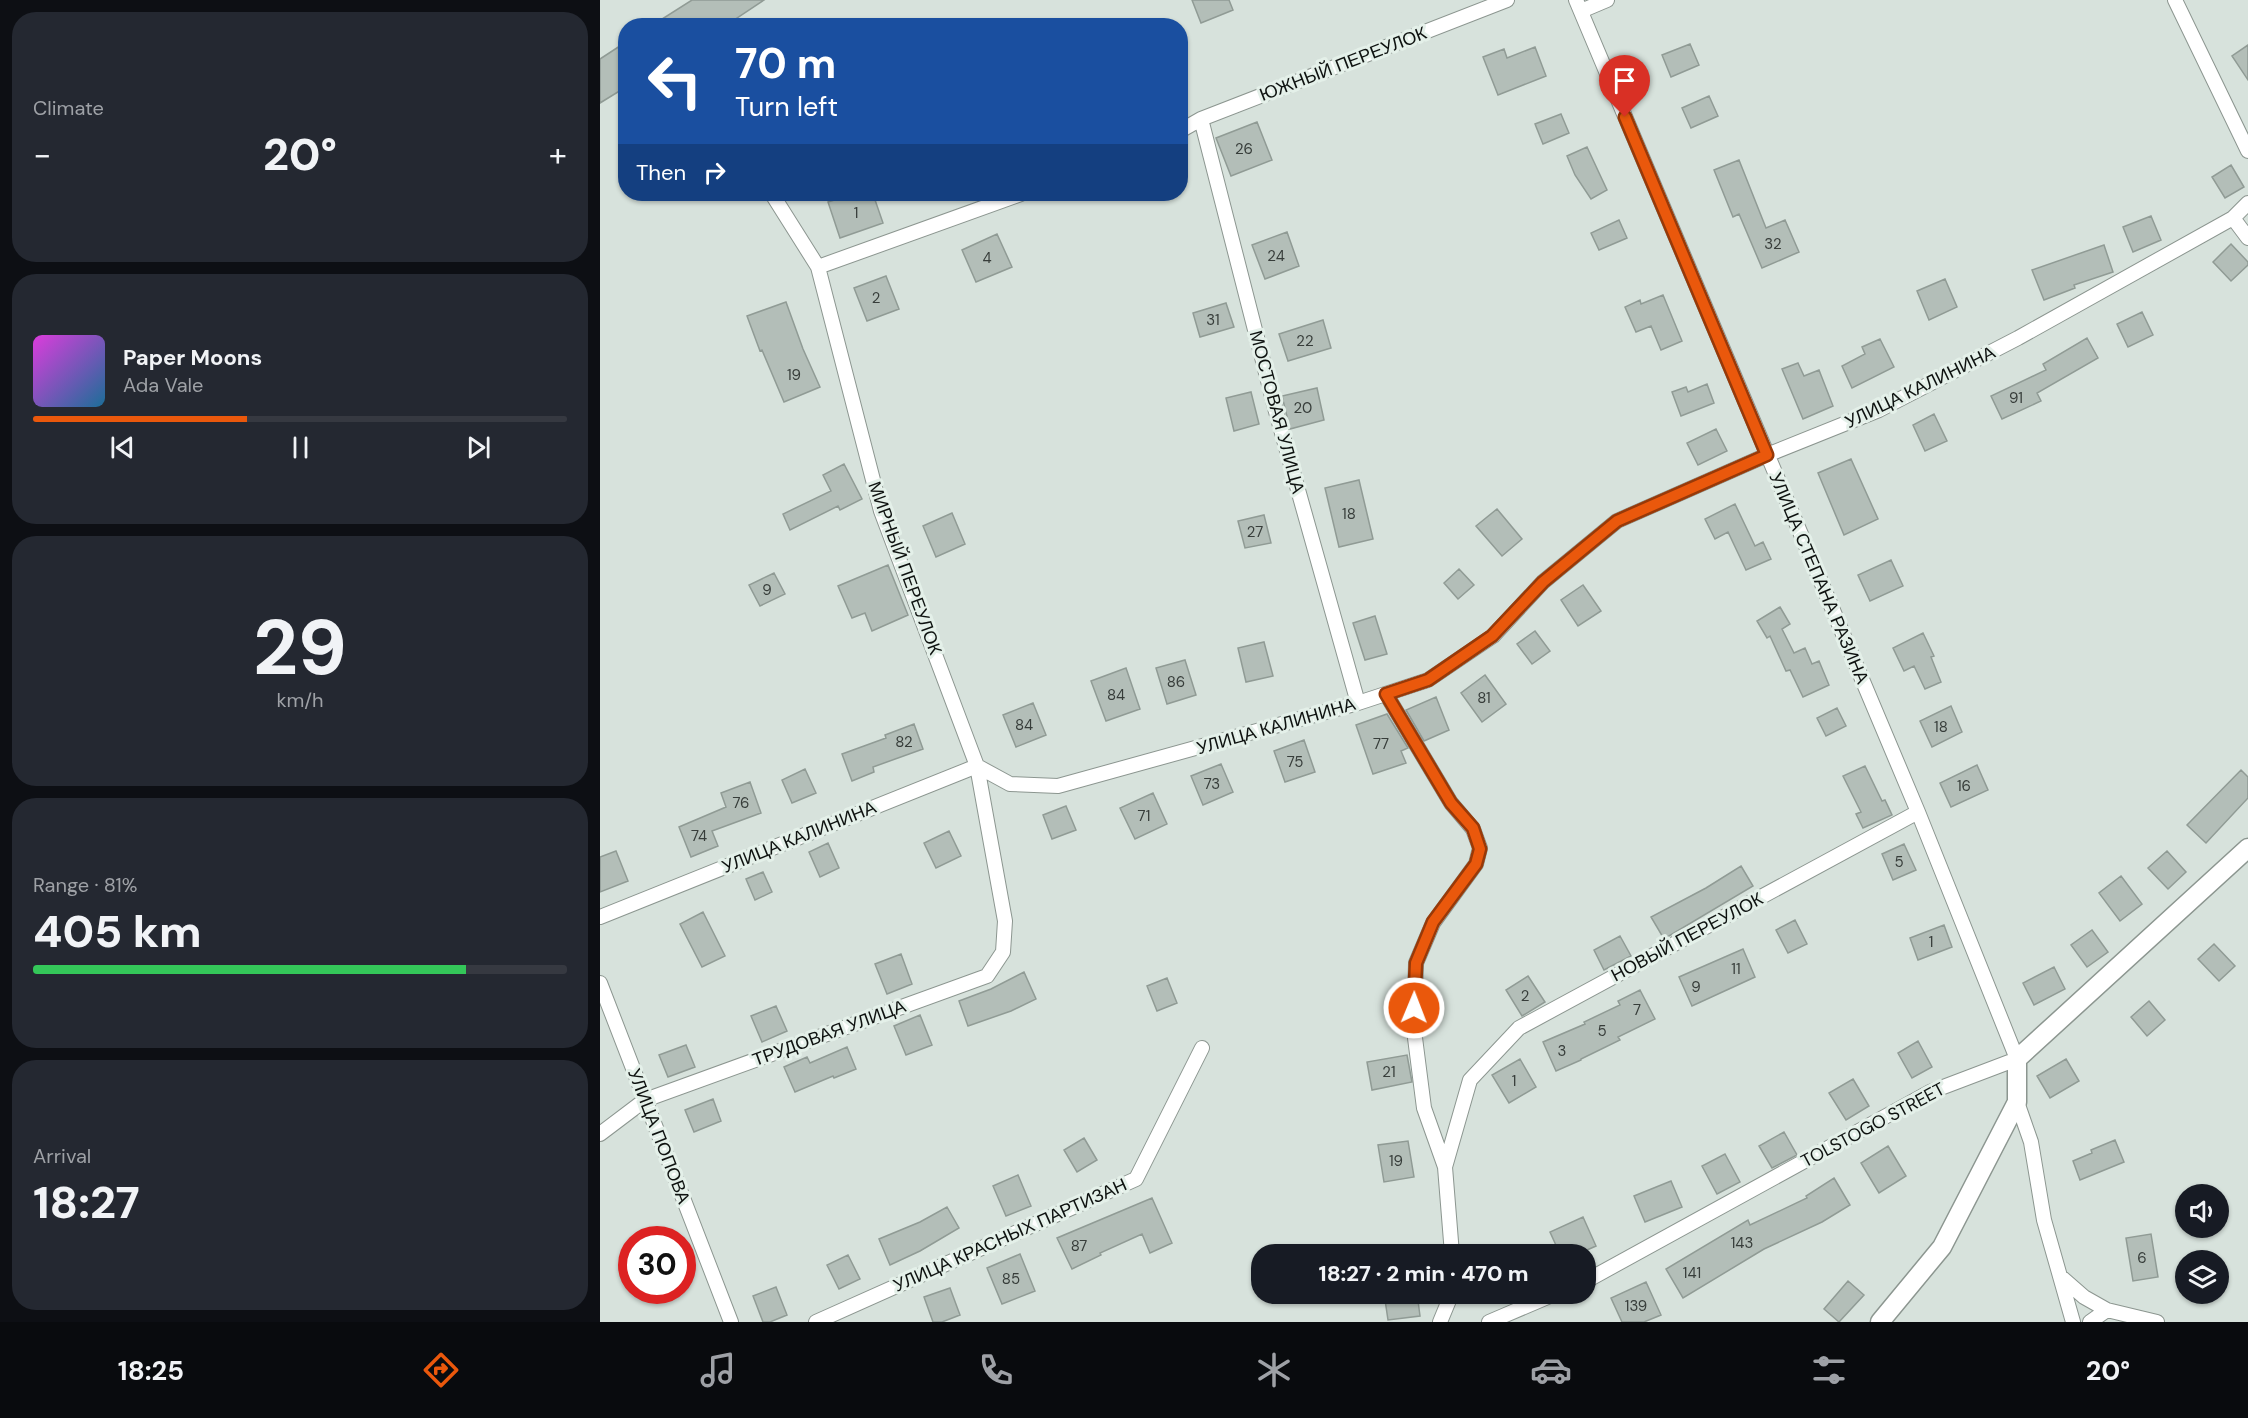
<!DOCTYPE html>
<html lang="en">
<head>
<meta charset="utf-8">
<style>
	:root { --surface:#171b24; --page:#242831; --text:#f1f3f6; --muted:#9ea1a6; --line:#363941; --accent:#ea580c }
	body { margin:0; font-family:"DM Sans",sans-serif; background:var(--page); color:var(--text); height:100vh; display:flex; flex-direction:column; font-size:22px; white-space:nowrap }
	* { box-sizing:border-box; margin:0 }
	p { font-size:20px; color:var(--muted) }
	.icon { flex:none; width:33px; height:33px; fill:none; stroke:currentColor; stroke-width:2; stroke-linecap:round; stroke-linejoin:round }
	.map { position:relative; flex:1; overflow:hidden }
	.sheet { display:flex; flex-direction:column; gap:12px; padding:12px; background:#0d0f14; width:600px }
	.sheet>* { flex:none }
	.top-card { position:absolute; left:18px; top:18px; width:570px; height:183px; border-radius:24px; box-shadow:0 2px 4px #0004; background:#1a4fa0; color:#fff; overflow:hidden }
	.tools { position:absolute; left:1575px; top:1184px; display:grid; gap:12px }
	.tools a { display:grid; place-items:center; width:54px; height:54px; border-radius:50%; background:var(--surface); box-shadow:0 2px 4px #0004; font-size:30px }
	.speed { position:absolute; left:18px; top:1226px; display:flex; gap:12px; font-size:30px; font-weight:700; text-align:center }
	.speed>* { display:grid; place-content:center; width:78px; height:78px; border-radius:50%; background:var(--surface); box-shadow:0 2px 4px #0004; line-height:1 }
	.speed .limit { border:9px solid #d22; background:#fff; color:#111 }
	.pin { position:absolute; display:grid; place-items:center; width:51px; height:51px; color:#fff; margin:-62px -26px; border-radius:50% 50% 50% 0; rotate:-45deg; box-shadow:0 0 6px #0007 }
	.pin .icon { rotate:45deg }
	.me { position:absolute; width:66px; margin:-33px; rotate:1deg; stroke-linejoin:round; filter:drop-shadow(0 0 4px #0008) }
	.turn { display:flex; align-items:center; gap:21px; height:126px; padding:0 18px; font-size:27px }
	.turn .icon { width:78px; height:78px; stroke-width:2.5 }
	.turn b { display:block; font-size:42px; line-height:51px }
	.then { display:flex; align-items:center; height:57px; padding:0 18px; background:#0003; gap:12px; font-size:22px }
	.big { font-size:45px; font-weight:800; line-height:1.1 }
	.sheet .widget { flex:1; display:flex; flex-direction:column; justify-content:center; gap:9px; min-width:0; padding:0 21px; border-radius:24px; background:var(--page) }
	.sheet .dial { align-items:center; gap:0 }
	.dial b { font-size:78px; line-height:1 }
	.song { display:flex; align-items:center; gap:18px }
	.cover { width:72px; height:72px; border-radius:9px; background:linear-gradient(135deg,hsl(300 70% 55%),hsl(200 70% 35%)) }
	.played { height:6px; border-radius:3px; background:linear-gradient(90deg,var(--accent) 40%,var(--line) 40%) }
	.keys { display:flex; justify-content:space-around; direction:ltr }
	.heat { display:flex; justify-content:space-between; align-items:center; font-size:33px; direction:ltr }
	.charge { height:9px; border-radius:4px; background:linear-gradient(90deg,#34c759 81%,var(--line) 0) }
	.trip { position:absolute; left:651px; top:1244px; width:345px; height:60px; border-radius:24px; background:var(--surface); box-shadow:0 2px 4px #0004; font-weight:800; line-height:60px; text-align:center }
	.menu { display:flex; height:96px; justify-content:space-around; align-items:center; background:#090b0e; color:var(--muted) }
	.menu .icon { width:42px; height:42px }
	.menu .on { color:var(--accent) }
	.menu b { font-size:27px; color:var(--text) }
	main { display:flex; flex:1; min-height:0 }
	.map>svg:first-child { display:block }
	.building { fill:#b3beb8; stroke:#909b95; stroke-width:1.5 }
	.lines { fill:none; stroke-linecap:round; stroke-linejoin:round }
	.street-casing { stroke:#8c9690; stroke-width:16 }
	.secondary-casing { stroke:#8c9690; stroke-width:21 }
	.street { stroke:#fff; stroke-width:14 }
	.secondary { stroke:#fff; stroke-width:18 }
	.route-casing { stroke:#983908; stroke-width:15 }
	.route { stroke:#ea580c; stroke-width:10 }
	.labels { text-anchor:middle; stroke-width:6; stroke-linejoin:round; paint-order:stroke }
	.number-label { font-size:15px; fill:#373d3a }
	.street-label { font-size:18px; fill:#0e1210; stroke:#e4f0e9 }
</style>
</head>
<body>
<main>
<section class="sheet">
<div class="widget"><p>Climate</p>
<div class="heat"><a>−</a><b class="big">20°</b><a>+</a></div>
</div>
<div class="widget">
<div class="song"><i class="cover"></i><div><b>Paper Moons</b><p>Ada Vale</p></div></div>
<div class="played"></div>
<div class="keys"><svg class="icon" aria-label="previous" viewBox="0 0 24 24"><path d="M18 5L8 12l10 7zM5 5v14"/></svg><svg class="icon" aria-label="pause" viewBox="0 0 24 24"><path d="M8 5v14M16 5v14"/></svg><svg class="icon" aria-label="next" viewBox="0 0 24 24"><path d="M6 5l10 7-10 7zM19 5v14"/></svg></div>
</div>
<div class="widget dial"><b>29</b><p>km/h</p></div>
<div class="widget"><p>Range · 81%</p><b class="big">405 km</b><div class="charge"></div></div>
<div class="widget"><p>Arrival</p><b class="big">18:27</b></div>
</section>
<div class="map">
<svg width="1648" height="1322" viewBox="0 0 1648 1322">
	<rect width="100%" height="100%" fill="#d7e2dc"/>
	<path class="building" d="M 92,0 L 164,0 L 125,26 L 51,26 Z
		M 592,0 L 629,0 L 633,10 L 601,23 Z
		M 26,42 L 26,87 L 0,103 L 0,59 Z
		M 1090,44 L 1099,65 L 1071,77 L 1062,55 Z
		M 1648,45 L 1648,80 L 1632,56 Z
		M 935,47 L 946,76 L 898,95 L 883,57 L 904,49 L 907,58 Z
		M 1109,96 L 1118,116 L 1091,128 L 1082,108 Z
		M 961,114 L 969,133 L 943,144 L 935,124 Z
		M 657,122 L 672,160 L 631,176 L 616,138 Z
		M 987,147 L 1007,190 L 991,199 L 975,175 L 967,156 Z
		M 1139,160 L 1166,228 L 1185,220 L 1199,252 L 1162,268 L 1139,214 L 1133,217 L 1114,170 Z
		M 1631,165 L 1644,187 L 1625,198 L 1612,177 Z
		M 254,194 L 273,194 L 283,223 L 240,238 L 228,202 Z
		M 1551,216 L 1561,240 L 1533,252 L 1523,227 Z
		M 1019,220 L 1027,238 L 999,250 L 991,233 Z
		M 687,232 L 699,266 L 665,279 L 652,245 Z
		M 397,234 L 412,267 L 376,282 L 362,250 Z
		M 1631,244 L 1648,262 L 1648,265 L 1631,281 L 1613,262 Z
		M 1504,245 L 1513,272 L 1474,285 L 1475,288 L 1444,300 L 1432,270 Z
		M 286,276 L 299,309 L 267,321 L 254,288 Z
		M 1345,279 L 1357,307 L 1329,320 L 1317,291 Z
		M 1063,295 L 1082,341 L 1061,350 L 1051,326 L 1036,332 L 1025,307 L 1040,300 L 1041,304 Z
		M 186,302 L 203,349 L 220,387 L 184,402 L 162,350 L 160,351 L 147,316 Z
		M 626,303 L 634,327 L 600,337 L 593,313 Z
		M 1542,312 L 1553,335 L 1528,347 L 1517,324 Z
		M 723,320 L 731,348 L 688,361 L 679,334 Z
		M 1487,338 L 1498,358 L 1437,393 L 1441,401 L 1402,419 L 1391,396 L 1446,370 L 1443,364 Z
		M 1280,339 L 1294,367 L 1252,388 L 1242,366 L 1265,354 L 1262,347 Z
		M 1198,363 L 1204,376 L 1219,370 L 1233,406 L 1203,419 L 1182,369 Z
		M 1107,384 L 1114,403 L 1081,416 L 1072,392 L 1086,387 L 1088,392 Z
		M 717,388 L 724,420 L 690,429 L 682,396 Z
		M 651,392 L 659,424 L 634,431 L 626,398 Z
		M 1334,414 L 1347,441 L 1325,451 L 1313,425 Z
		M 1116,429 L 1127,451 L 1098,465 L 1087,443 Z
		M 1251,459 L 1278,519 L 1244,535 L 1218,473 Z
		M 244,464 L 262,499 L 240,510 L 238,506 L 190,530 L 183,514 L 231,491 L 223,475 Z
		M 759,480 L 773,539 L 739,547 L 725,488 Z
		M 1135,504 L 1155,546 L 1163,542 L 1171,559 L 1146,570 L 1128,532 L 1115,539 L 1105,519 Z
		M 897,509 L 922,539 L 902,556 L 876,526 Z
		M 352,513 L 365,544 L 336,557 L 323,526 Z
		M 664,515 L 671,543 L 645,548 L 638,521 Z
		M 1291,560 L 1303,586 L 1270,601 L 1258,575 Z
		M 288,565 L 308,615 L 272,631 L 265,613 L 252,618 L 238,586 Z
		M 859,569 L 874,585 L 858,599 L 844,583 Z
		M 174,573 L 185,594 L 160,606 L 149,585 Z
		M 983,585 L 1001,611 L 978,626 L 961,600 Z
		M 1180,607 L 1190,624 L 1182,629 L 1194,653 L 1205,648 L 1212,664 L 1219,661 L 1229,685 L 1203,697 L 1190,670 L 1186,671 L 1170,636 L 1167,638 L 1157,621 Z
		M 775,616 L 787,654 L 765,660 L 753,623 Z
		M 935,631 L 950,651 L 932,664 L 917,644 Z
		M 1323,633 L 1334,656 L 1331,657 L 1341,682 L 1325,689 L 1314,666 L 1304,671 L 1293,648 Z
		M 664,642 L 673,676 L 646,682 L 638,648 Z
		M 585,660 L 596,695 L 567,704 L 556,668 Z
		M 526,668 L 540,709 L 506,721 L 491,681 Z
		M 885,675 L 906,704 L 882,722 L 861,693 Z
		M 836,697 L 849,730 L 824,741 L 806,710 Z
		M 433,703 L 446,735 L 416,747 L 403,715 Z
		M 1351,706 L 1362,732 L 1332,747 L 1320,721 Z
		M 1237,708 L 1246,726 L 1226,736 L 1217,718 Z
		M 787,714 L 808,748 L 801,751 L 806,763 L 773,774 L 756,725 Z
		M 314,724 L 323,749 L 273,767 L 274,772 L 252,781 L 242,754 L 286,738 L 285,735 Z
		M 704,740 L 715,772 L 685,782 L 674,751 Z
		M 621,764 L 633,792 L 603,805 L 591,776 Z
		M 1377,765 L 1388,790 L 1351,807 L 1340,783 Z
		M 1265,766 L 1282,801 L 1285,800 L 1292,815 L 1263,828 L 1256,814 L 1261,812 L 1243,776 Z
		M 205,769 L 216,793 L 192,803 L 182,780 Z
		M 1641,770 L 1648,777 L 1648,798 L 1606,843 L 1587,825 Z
		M 150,782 L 161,813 L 112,831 L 118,846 L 91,857 L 79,827 L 126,807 L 121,793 Z
		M 553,793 L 567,824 L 535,839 L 520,808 Z
		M 466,806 L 476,830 L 452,839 L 443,815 Z
		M 349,831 L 361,856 L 336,868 L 324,843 Z
		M 228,843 L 239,868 L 220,877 L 209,852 Z
		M 1304,844 L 1316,870 L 1293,880 L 1282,854 Z
		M 16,851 L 28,881 L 0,892 L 0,857 Z
		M 1567,851 L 1586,872 L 1568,889 L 1548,868 Z
		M 1141,866 L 1153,886 L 1064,939 L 1051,917 L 1106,888 Z
		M 163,872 L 172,892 L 155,900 L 146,879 Z
		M 1521,876 L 1542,904 L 1520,921 L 1499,893 Z
		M 103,912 L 125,956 L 102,967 L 80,924 Z
		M 1195,920 L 1207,944 L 1188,953 L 1176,930 Z
		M 1344,925 L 1352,947 L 1318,960 L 1310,938 Z
		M 1492,930 L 1508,952 L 1487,967 L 1471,945 Z
		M 1020,936 L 1031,956 L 1004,970 L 994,950 Z
		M 1614,944 L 1635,966 L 1619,981 L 1598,959 Z
		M 1143,949 L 1155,977 L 1092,1006 L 1079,977 Z
		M 301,954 L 312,984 L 287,994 L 275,964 Z
		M 1454,967 L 1465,989 L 1434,1005 L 1423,983 Z
		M 424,972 L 436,999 L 411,1011 L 368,1026 L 359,1001 L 391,989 Z
		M 928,976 L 945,1002 L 922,1016 L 906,990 Z
		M 567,978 L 577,1003 L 557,1011 L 547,986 Z
		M 1040,990 L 1055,1019 L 1018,1037 L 1020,1040 L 981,1059 L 981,1060 L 956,1071 L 943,1042 L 985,1024 L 984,1022 L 1020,1005 L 1018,1001 Z
		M 1549,1001 L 1565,1020 L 1547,1036 L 1531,1017 Z
		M 176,1006 L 187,1031 L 162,1042 L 151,1016 Z
		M 320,1015 L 332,1045 L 306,1055 L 294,1026 Z
		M 1318,1041 L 1332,1067 L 1312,1078 L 1298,1053 Z
		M 86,1045 L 95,1067 L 68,1077 L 59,1055 Z
		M 247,1047 L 256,1069 L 234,1078 L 233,1076 L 195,1092 L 184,1067 L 207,1057 L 210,1063 Z
		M 807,1055 L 812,1082 L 772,1090 L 767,1062 Z
		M 920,1059 L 936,1087 L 909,1103 L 892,1075 Z
		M 1466,1059 L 1479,1081 L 1450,1098 L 1437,1076 Z
		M 1253,1079 L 1269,1106 L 1246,1120 L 1229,1093 Z
		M 113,1099 L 121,1121 L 94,1132 L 85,1110 Z
		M 1184,1132 L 1197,1155 L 1172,1168 L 1159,1146 Z
		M 484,1138 L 497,1160 L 477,1172 L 464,1150 Z
		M 1515,1140 L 1524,1162 L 1480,1180 L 1473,1161 L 1492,1153 L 1491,1150 Z
		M 808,1141 L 814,1177 L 784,1182 L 778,1145 Z
		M 1288,1146 L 1306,1176 L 1279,1193 L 1261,1163 Z
		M 1125,1154 L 1140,1182 L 1117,1194 L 1102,1166 Z
		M 418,1175 L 431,1206 L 406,1216 L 393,1186 Z
		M 1234,1178 L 1250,1205 L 1222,1222 L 1164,1249 L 1083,1298 L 1066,1269 L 1148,1220 L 1150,1225 L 1207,1198 L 1206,1196 Z
		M 1071,1181 L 1082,1207 L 1045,1222 L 1034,1196 Z
		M 552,1198 L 572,1243 L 550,1253 L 542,1234 L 500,1253 L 501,1255 L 472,1269 L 457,1238 Z
		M 347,1207 L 359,1228 L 320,1251 L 290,1265 L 279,1239 L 320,1222 Z
		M 983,1217 L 996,1246 L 978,1254 L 960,1254 L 950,1232 Z
		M 1551,1234 L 1558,1277 L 1533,1281 L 1526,1238 Z
		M 420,1254 L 435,1291 L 402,1304 L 387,1268 Z
		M 248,1255 L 260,1279 L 239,1289 L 227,1265 Z
		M 1248,1281 L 1264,1295 L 1239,1322 L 1224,1309 Z
		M 1046,1282 L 1061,1315 L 1044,1322 L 1022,1322 L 1011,1298 Z
		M 176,1287 L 187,1315 L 170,1322 L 163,1322 L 153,1296 Z
		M 350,1288 L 360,1315 L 342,1322 L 333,1322 L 324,1297 Z
		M 784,1293 L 817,1293 L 820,1316 L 788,1320 Z"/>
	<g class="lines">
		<defs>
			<path id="street" d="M 976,0 L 1318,812 L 1417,1059 L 1330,1092 L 986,1281
				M 1575,0 L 1648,151
				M 981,11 L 1007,0
				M 601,119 L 675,408 L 758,703
				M 580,131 L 601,119 L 907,0
				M 1633,218 L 1648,238
				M 218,267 L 421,194
				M 786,694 L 851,803 L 873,829 L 880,848 L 876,864 L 833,923 L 816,963 L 814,1030 L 824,1108 L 845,1167
				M 0,917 L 377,766 L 410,784 L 458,786 L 758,703 L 828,680 L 893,636 L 943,582 L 1017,521 L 1167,455 L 1279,410 L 1418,338 L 1633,218 L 1648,203
				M 0,983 L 131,1322
				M 1417,1102 L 1431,1142 L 1444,1220 L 1473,1322
				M 0,1134 L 45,1100 L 387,976 L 403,952 L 405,921 L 377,766 L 281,511 L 218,267 L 172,194
				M 852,1254 L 845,1167 L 870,1080 L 919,1028 L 1318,812
				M 1460,1276 L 1484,1297 L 1507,1310 L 1557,1322
				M 216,1322 L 536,1179 L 602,1048
				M 840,1322 L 852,1293
				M 889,1322 L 957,1293
				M 1490,1322 L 1507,1310"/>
			<path id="secondary" d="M 1280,1322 L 1342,1247 L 1417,1102 L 1417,1059 L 1648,848"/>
		</defs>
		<use href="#street" class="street-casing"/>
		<use href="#secondary" class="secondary-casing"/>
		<use href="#street" class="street"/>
		<use href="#secondary" class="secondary"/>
	</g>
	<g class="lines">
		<defs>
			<path id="route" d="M 814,1008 L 816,963 L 833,922 L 876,864 L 880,849 L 873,828 L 851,803 L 786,694 L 828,680 L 892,636 L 943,582 L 1017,521 L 1167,455 L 1025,117"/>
		</defs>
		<use href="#route" class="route-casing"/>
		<use href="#route" class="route"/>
	</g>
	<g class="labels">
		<g class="number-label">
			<text x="644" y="154">26</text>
			<text x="256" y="218">1</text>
			<text x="1173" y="249">32</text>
			<text x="676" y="261">24</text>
			<text x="387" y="263">4</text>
			<text x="276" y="303">2</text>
			<text x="613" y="325">31</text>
			<text x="705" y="346">22</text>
			<text x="194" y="380">19</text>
			<text x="1416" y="403">91</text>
			<text x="703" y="413">20</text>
			<text x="749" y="519">18</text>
			<text x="655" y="537">27</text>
			<text x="167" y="595">9</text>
			<text x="576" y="687">86</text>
			<text x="516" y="700">84</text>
			<text x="884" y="703">81</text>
			<text x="424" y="730">84</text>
			<text x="1341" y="732">18</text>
			<text x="304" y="747">82</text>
			<text x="781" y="749">77</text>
			<text x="695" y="767">75</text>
			<text x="612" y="789">73</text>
			<text x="1364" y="791">16</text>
			<text x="141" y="808">76</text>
			<text x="544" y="821">71</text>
			<text x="99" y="841">74</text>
			<text x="1299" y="867">5</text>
			<text x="1331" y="947">1</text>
			<text x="1136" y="974">11</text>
			<text x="1096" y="992">9</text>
			<text x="925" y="1001">2</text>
			<text x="1037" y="1015">7</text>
			<text x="1002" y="1036">5</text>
			<text x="962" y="1056">3</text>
			<text x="789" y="1077">21</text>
			<text x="914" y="1086">1</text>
			<text x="796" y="1166">19</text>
			<text x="1142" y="1248">143</text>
			<text x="479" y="1251">87</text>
			<text x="1542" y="1263">6</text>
			<text x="1092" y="1278">141</text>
			<text x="411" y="1284">85</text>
			<text x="1036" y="1311">139</text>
		</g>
		<g class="street-label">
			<text transform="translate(743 64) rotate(-21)" y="6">ЮЖНЫЙ ПЕРЕУЛОК</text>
			<text transform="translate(1320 387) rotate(-26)" y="6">УЛИЦА КАЛИНИНА</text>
			<text transform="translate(677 412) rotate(75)" y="6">МОСТОВАЯ УЛИЦА</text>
			<text transform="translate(305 568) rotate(70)" y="6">МИРНЫЙ ПЕРЕУЛОК</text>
			<text transform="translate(1219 578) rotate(67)" y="6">УЛИЦА СТЕПАНА РАЗИНА</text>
			<text transform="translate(676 726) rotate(-16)" y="6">УЛИЦА КАЛИНИНА</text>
			<text transform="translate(199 837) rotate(-22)" y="6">УЛИЦА КАЛИНИНА</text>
			<text transform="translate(1087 937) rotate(-28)" y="6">НОВЫЙ ПЕРЕУЛОК</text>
			<text transform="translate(229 1033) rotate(-20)" y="6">ТРУДОВАЯ УЛИЦА</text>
			<text transform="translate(1273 1125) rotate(-28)" y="6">TOLSTOGO STREET</text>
			<text transform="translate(59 1136) rotate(69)" y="6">УЛИЦА ПОПОВА</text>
			<text transform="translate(410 1235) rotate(-24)" y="6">УЛИЦА КРАСНЫХ ПАРТИЗАН</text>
		</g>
	</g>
</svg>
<div class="tools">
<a><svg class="icon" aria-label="sound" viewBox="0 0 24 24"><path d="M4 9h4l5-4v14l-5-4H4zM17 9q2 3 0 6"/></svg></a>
<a><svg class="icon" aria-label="layers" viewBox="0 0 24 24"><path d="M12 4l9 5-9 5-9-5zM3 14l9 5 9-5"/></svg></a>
</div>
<div class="speed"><div class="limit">30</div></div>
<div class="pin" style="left:1025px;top:117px;background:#d93025"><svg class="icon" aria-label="arrive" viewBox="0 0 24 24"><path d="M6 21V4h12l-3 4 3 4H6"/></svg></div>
<svg class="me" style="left:814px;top:1008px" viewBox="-20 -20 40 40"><circle r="17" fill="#ea580c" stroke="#fff" stroke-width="3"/><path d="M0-11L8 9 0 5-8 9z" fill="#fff"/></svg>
<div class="trip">18:27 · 2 min · 470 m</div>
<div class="top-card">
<div class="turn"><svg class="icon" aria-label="left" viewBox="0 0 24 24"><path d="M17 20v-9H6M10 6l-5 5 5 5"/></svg><div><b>70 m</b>Turn left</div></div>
<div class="then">Then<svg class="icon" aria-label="right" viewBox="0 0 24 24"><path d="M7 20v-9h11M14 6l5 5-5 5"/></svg></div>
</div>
</div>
</main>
<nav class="menu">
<b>18:25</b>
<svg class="icon on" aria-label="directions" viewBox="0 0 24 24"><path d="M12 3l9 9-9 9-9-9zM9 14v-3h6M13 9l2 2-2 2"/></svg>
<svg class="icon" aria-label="music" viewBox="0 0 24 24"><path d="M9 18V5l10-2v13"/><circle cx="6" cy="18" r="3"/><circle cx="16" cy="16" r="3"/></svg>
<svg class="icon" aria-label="phone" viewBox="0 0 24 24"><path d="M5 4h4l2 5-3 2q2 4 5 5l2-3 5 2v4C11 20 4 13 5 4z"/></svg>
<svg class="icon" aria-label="climate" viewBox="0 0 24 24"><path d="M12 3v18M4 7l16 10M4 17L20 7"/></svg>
<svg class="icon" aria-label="car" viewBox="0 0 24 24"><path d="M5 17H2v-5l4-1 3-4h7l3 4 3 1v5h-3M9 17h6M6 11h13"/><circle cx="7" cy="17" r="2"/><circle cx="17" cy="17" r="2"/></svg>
<svg class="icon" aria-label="filters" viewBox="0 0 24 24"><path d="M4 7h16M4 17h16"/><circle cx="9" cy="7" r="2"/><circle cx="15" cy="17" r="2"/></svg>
<b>20°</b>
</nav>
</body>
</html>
